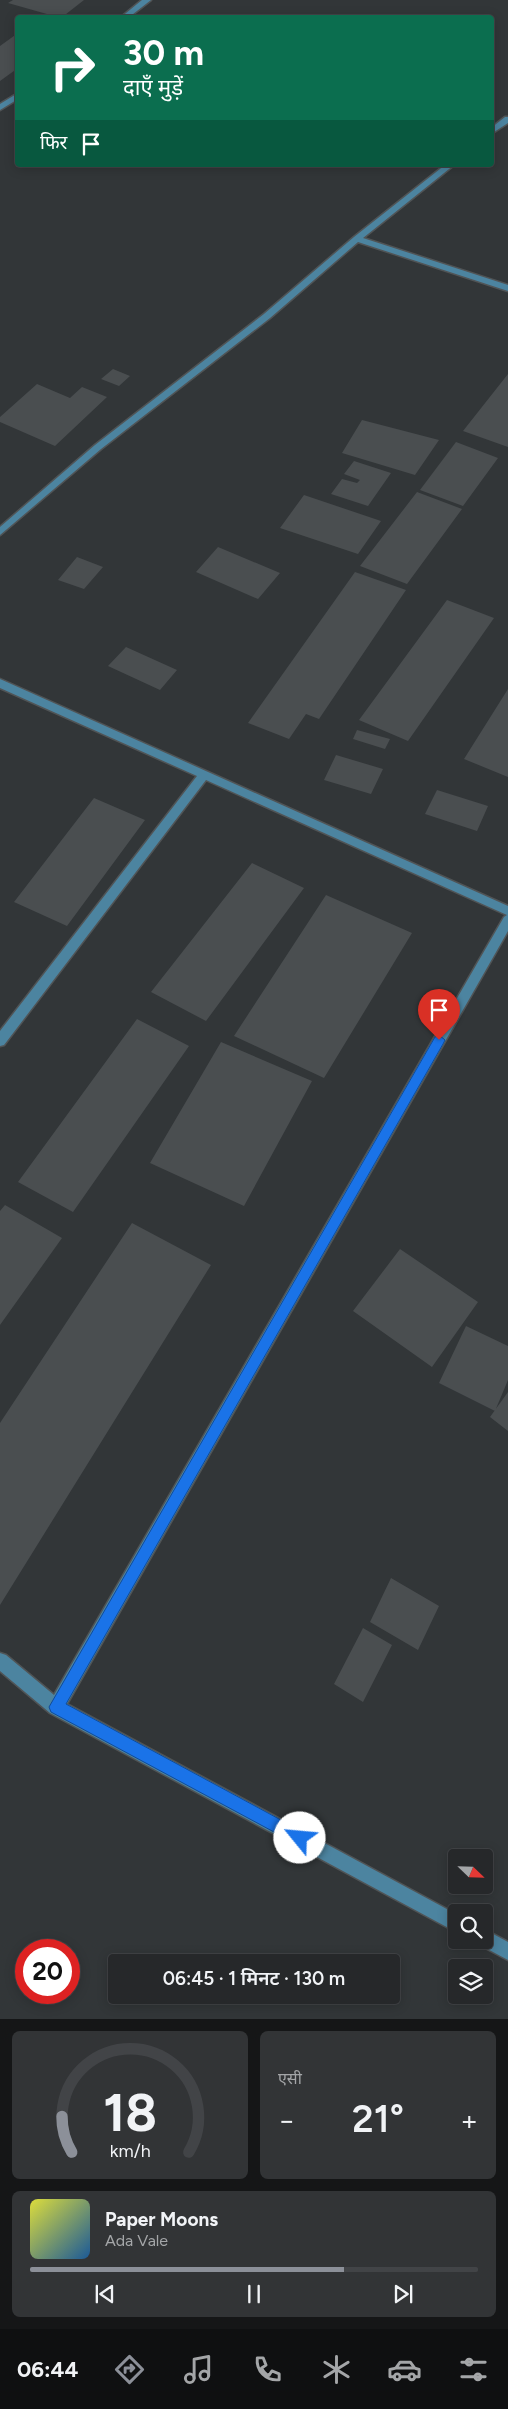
<!DOCTYPE html>
<html lang="hi">
<head>
<meta charset="utf-8">
<style>
	:root { --surface:#26282a; --page:#323436; --text:#f1f3f6; --muted:#a4a6a8; --line:#424447; --accent:#8c9099 }
	body { margin:0; font-family:Figtree,"Noto Sans Devanagari",sans-serif; background:var(--page); color:var(--text); height:100vh; display:flex; flex-direction:column; font-size:19px; white-space:nowrap }
	* { box-sizing:border-box; margin:0 }
	p { font-size:16px; color:var(--muted) }
	.icon { flex:none; width:28px; height:28px; fill:none; stroke:currentColor; stroke-width:2; stroke-linecap:round; stroke-linejoin:round }
	.map { position:relative; height:2019px; overflow:hidden }
	.sheet { display:flex; flex-direction:column; gap:12px; padding:12px; background:#151617; flex:1 }
	.sheet>* { flex:none }
	.banner { position:absolute; left:15px; top:15px; width:479px; height:152px; border-radius:5px; box-shadow:0 2px 12px #0003,0 0 0 1px var(--line); background:#0b6e4f; color:#fff; overflow:hidden }
	.needle { width:32px; rotate:113deg }
	.controls { position:absolute; left:448px; top:1849px; display:grid; gap:10px }
	.controls a { display:grid; place-items:center; width:45px; height:45px; border-radius:5px; background:var(--surface); box-shadow:0 2px 12px #0003,0 0 0 1px var(--line); font-size:25px }
	.speed { position:absolute; left:15px; top:1939px; display:flex; gap:10px; font-size:25px; font-weight:700; text-align:center }
	.speed>* { display:grid; place-content:center; width:65px; height:65px; border-radius:50%; background:var(--surface); box-shadow:0 2px 12px #0003,0 0 0 1px var(--line); line-height:1 }
	.speed .limit { border:8px solid #d22; background:#fff; color:#111 }
	.pin { position:absolute; display:grid; place-items:center; width:42px; height:42px; color:#fff; margin:-51px -21px; border-radius:50% 50% 50% 0; rotate:-45deg; box-shadow:0 0 5px #0007 }
	.pin .icon { rotate:45deg }
	.me { position:absolute; width:55px; margin:-28px; rotate:298deg; stroke-linejoin:round; filter:drop-shadow(0 0 4px #0008) }
	.turn { display:flex; align-items:center; gap:18px; height:105px; padding:0 25px; font-size:22px }
	.turn .icon { width:65px; height:65px; stroke-width:2.5 }
	.turn b { display:block; font-size:35px; line-height:42px }
	.then { display:flex; align-items:center; height:48px; padding:0 25px; background:#0003; gap:10px; font-size:19px }
	.big { font-size:38px; font-weight:600; line-height:1.1 }
	.sheet .card { flex:1; display:flex; flex-direction:column; justify-content:center; gap:8px; min-width:0; padding:0 18px; border-radius:8px; background:var(--page) }
	.sheet .dial { align-items:center; gap:0 }
	.dial svg { height:130px; overflow:visible; fill:none; stroke:var(--line); stroke-width:7; stroke-linecap:round; text-anchor:middle }
	.dial text { fill:var(--text); stroke:none }
	.song { display:flex; align-items:center; gap:15px }
	.cover { width:60px; height:60px; border-radius:8px; background:linear-gradient(135deg,hsl(60 70% 55%),hsl(210 70% 35%)) }
	.played { height:5px; border-radius:2px; background:linear-gradient(90deg,var(--accent) 70%,var(--line) 70%) }
	.keys { display:flex; justify-content:space-around; direction:ltr }
	.heat { display:flex; justify-content:space-between; align-items:center; font-size:28px; direction:ltr }
	.sheet .tiles { flex:1; display:grid; gap:12px; grid-template-columns:1fr 1fr }
	.card:last-child { grid-column:span 2 }
	.trip { position:absolute; left:108px; top:1954px; width:292px; height:50px; border-radius:5px; background:var(--surface); box-shadow:0 2px 12px #0003,0 0 0 1px var(--line); font-weight:600; line-height:50px; text-align:center }
	.menu { display:flex; height:80px; justify-content:space-around; align-items:center; background:#0f1011; color:var(--muted) }
	.menu .icon { width:35px; height:35px }
	.menu .selected { color:var(--accent) }
	.menu b { font-size:22px; color:var(--text) }
	.map>svg:first-child { display:block }
	.building { fill:#4a4e50 }
	.lines { fill:none; stroke-linecap:round; stroke-linejoin:round }
	.minor-casing { stroke:#505456; stroke-width:3 }
	.minor { fill:#4c84a0; fill-rule:evenodd }
	.route { fill:#1a73e8; stroke:#114b97 }
</style>
</head>
<body>
<div class="map">
<svg width="508" height="2019" viewBox="0 0 508 2019">
	<rect width="100%" height="100%" fill="#323638"/>
	<path class="building" d="M 13,0 L 84,0 L 61,18 L 8,3 Z
		M 18,33 L 18,68 L 0,81 L 0,46 Z
		M 113,369 L 130,376 L 119,386 L 101,379 Z
		M 508,374 L 508,447 L 463,431 Z
		M 37,384 L 70,398 L 82,387 L 107,397 L 55,446 L 0,422 L 0,417 Z
		M 362,420 L 439,440 L 415,475 L 342,453 Z
		M 456,442 L 498,458 L 463,506 L 420,490 Z
		M 354,461 L 391,473 L 368,506 L 331,494 L 342,479 L 357,483 L 360,480 L 344,474 Z
		M 417,492 L 462,509 L 407,584 L 360,566 Z
		M 304,495 L 381,521 L 358,554 L 280,528 Z
		M 218,547 L 280,573 L 258,599 L 196,572 Z
		M 77,557 L 103,567 L 84,589 L 58,580 Z
		M 355,572 L 406,590 L 319,719 L 306,714 L 289,739 L 248,723 Z
		M 447,600 L 494,618 L 408,741 L 359,720 Z
		M 126,647 L 177,670 L 160,690 L 108,666 Z
		M 508,689 L 508,777 L 464,759 Z
		M 357,730 L 390,739 L 385,749 L 353,739 Z
		M 336,755 L 383,769 L 371,794 L 324,780 Z
		M 437,790 L 488,806 L 477,831 L 425,814 Z
		M 94,798 L 145,820 L 67,926 L 14,902 Z
		M 252,863 L 304,888 L 206,1021 L 151,992 Z
		M 326,895 L 412,933 L 324,1078 L 234,1036 Z
		M 137,1019 L 189,1046 L 73,1212 L 18,1182 Z
		M 221,1042 L 312,1081 L 244,1206 L 150,1163 Z
		M 5,1205 L 62,1238 L 0,1325 L 0,1211 Z
		M 132,1223 L 211,1265 L 0,1605 L 0,1423 Z
		M 400,1249 L 478,1302 L 432,1367 L 353,1311 Z
		M 466,1326 L 508,1346 L 508,1380 L 495,1411 L 439,1383 Z
		M 508,1392 L 508,1431 L 490,1417 Z
		M 391,1578 L 439,1606 L 418,1650 L 370,1622 Z
		M 363,1628 L 392,1645 L 363,1702 L 334,1684 Z"/>
	<g class="lines">
		<defs>
			<path id="minor" d="M 142,0 L 151,0 L 128,18 L 120,18 Z
				M 18,93 L 18,99 L 0,110 L 0,104 Z
				M 505,117 L 508,117 L 508,123 L 491,134 L 491,128 Z
				M 445,165 L 454,165 L 363,238 L 508,285 L 508,291 L 358,242 L 270,318 L 101,449 L 0,535 L 0,527 L 95,445 L 264,314 L 354,237 Z
				M 0,679 L 508,906 L 508,931 L 67,1704 L 456,1914 L 456,1932 L 50,1713 L 0,1671 L 0,1653 L 6,1655 L 54,1695 L 504,917 L 507,915 L 206,780 L 4,1045 L 0,1046 L 0,1031 L 197,776 L 0,688 Z
				M 484,1929 L 508,1942 L 508,1960 L 478,1944 L 476,1940 L 484,1940 Z"/>
		</defs>
		<use href="#minor" class="minor-casing"/>
		<use href="#minor" class="minor"/>
	</g>
	<path class="route" d="M 439,1035 L 445,1040 L 443,1044 L 66,1704 L 305,1833 L 307,1838 L 305,1844 L 300,1846 L 51,1712 L 49,1707 L 435,1037 Z"/>
</svg>
<div class="controls">
<a><svg class="needle" viewBox="-14 -14 28 28"><path d="M0-13l5 13h-10z" fill="#e53935"/><path d="M0 13l5-13h-10z" fill="#a4a6a8"/></svg></a>
<a><svg class="icon" aria-label="search" viewBox="0 0 24 24"><circle cx="10" cy="10" r="6"/><path d="M15 15l6 6"/></svg></a>
<a><svg class="icon" aria-label="layers" viewBox="0 0 24 24"><path d="M12 4l9 5-9 5-9-5zM3 14l9 5 9-5"/></svg></a>
</div>
<div class="speed"><div class="limit">20</div></div>
<div class="pin" style="left:439px;top:1040px;background:#d93025"><svg class="icon" aria-label="arrive" viewBox="0 0 24 24"><path d="M6 21V4h12l-3 4 3 4H6"/></svg></div>
<svg class="me" style="left:300px;top:1838px" viewBox="-20 -20 40 40"><circle r="19" fill="#fff"/><path d="M0-13L10 11 0 6-10 11z" fill="#1a73e8"/></svg>
<div class="trip">06:45 · 1 मिनट · 130 m</div>
<div class="banner">
<div class="turn"><svg class="icon" aria-label="right" viewBox="0 0 24 24"><path d="M7 20v-9h11M14 6l5 5-5 5"/></svg><div><b>30 m</b>दाएँ मुड़ें</div></div>
<div class="then">फिर<svg class="icon" aria-label="arrive" viewBox="0 0 24 24"><path d="M6 21V4h12l-3 4 3 4H6"/></svg></div>
</div>
</div>
<section class="sheet">
<div class="tiles">
<div class="card dial"><svg viewBox="0 0 100 80">
<path d="M14 69A42 42 0 1 1 86 69"/>
<path d="M14 69A42 42 0 0 1 8 47" stroke="#8c9099"/>
<text x="50" y="56" font-size="32" font-weight="700">18</text>
<text x="50" y="72" font-size="11">km/h</text>
</svg></div>
<div class="card"><p>एसी</p>
<div class="heat"><a>−</a><b class="big">21°</b><a>+</a></div>
</div>
<div class="card">
<div class="song"><i class="cover"></i><div><b>Paper Moons</b><p>Ada Vale</p></div></div>
<div class="played"></div>
<div class="keys"><svg class="icon" aria-label="previous" viewBox="0 0 24 24"><path d="M18 5L8 12l10 7zM5 5v14"/></svg><svg class="icon" aria-label="pause" viewBox="0 0 24 24"><path d="M8 5v14M16 5v14"/></svg><svg class="icon" aria-label="next" viewBox="0 0 24 24"><path d="M6 5l10 7-10 7zM19 5v14"/></svg></div>
</div>
</div>
</section>
<nav class="menu">
<b>06:44</b>
<svg class="icon selected" aria-label="directions" viewBox="0 0 24 24"><path d="M12 3l9 9-9 9-9-9zM9 14v-3h6M13 9l2 2-2 2"/></svg>
<svg class="icon" aria-label="music" viewBox="0 0 24 24"><path d="M9 18V5l10-2v13"/><circle cx="6" cy="18" r="3"/><circle cx="16" cy="16" r="3"/></svg>
<svg class="icon" aria-label="phone" viewBox="0 0 24 24"><path d="M5 4h4l2 5-3 2q2 4 5 5l2-3 5 2v4C11 20 4 13 5 4z"/></svg>
<svg class="icon" aria-label="climate" viewBox="0 0 24 24"><path d="M12 3v18M4 7l16 10M4 17L20 7"/></svg>
<svg class="icon" aria-label="car" viewBox="0 0 24 24"><path d="M5 17H2v-5l4-1 3-4h7l3 4 3 1v5h-3M9 17h6M6 11h13"/><circle cx="7" cy="17" r="2"/><circle cx="17" cy="17" r="2"/></svg>
<svg class="icon" aria-label="filters" viewBox="0 0 24 24"><path d="M4 7h16M4 17h16"/><circle cx="9" cy="7" r="2"/><circle cx="15" cy="17" r="2"/></svg>
</nav>
</body>
</html>
